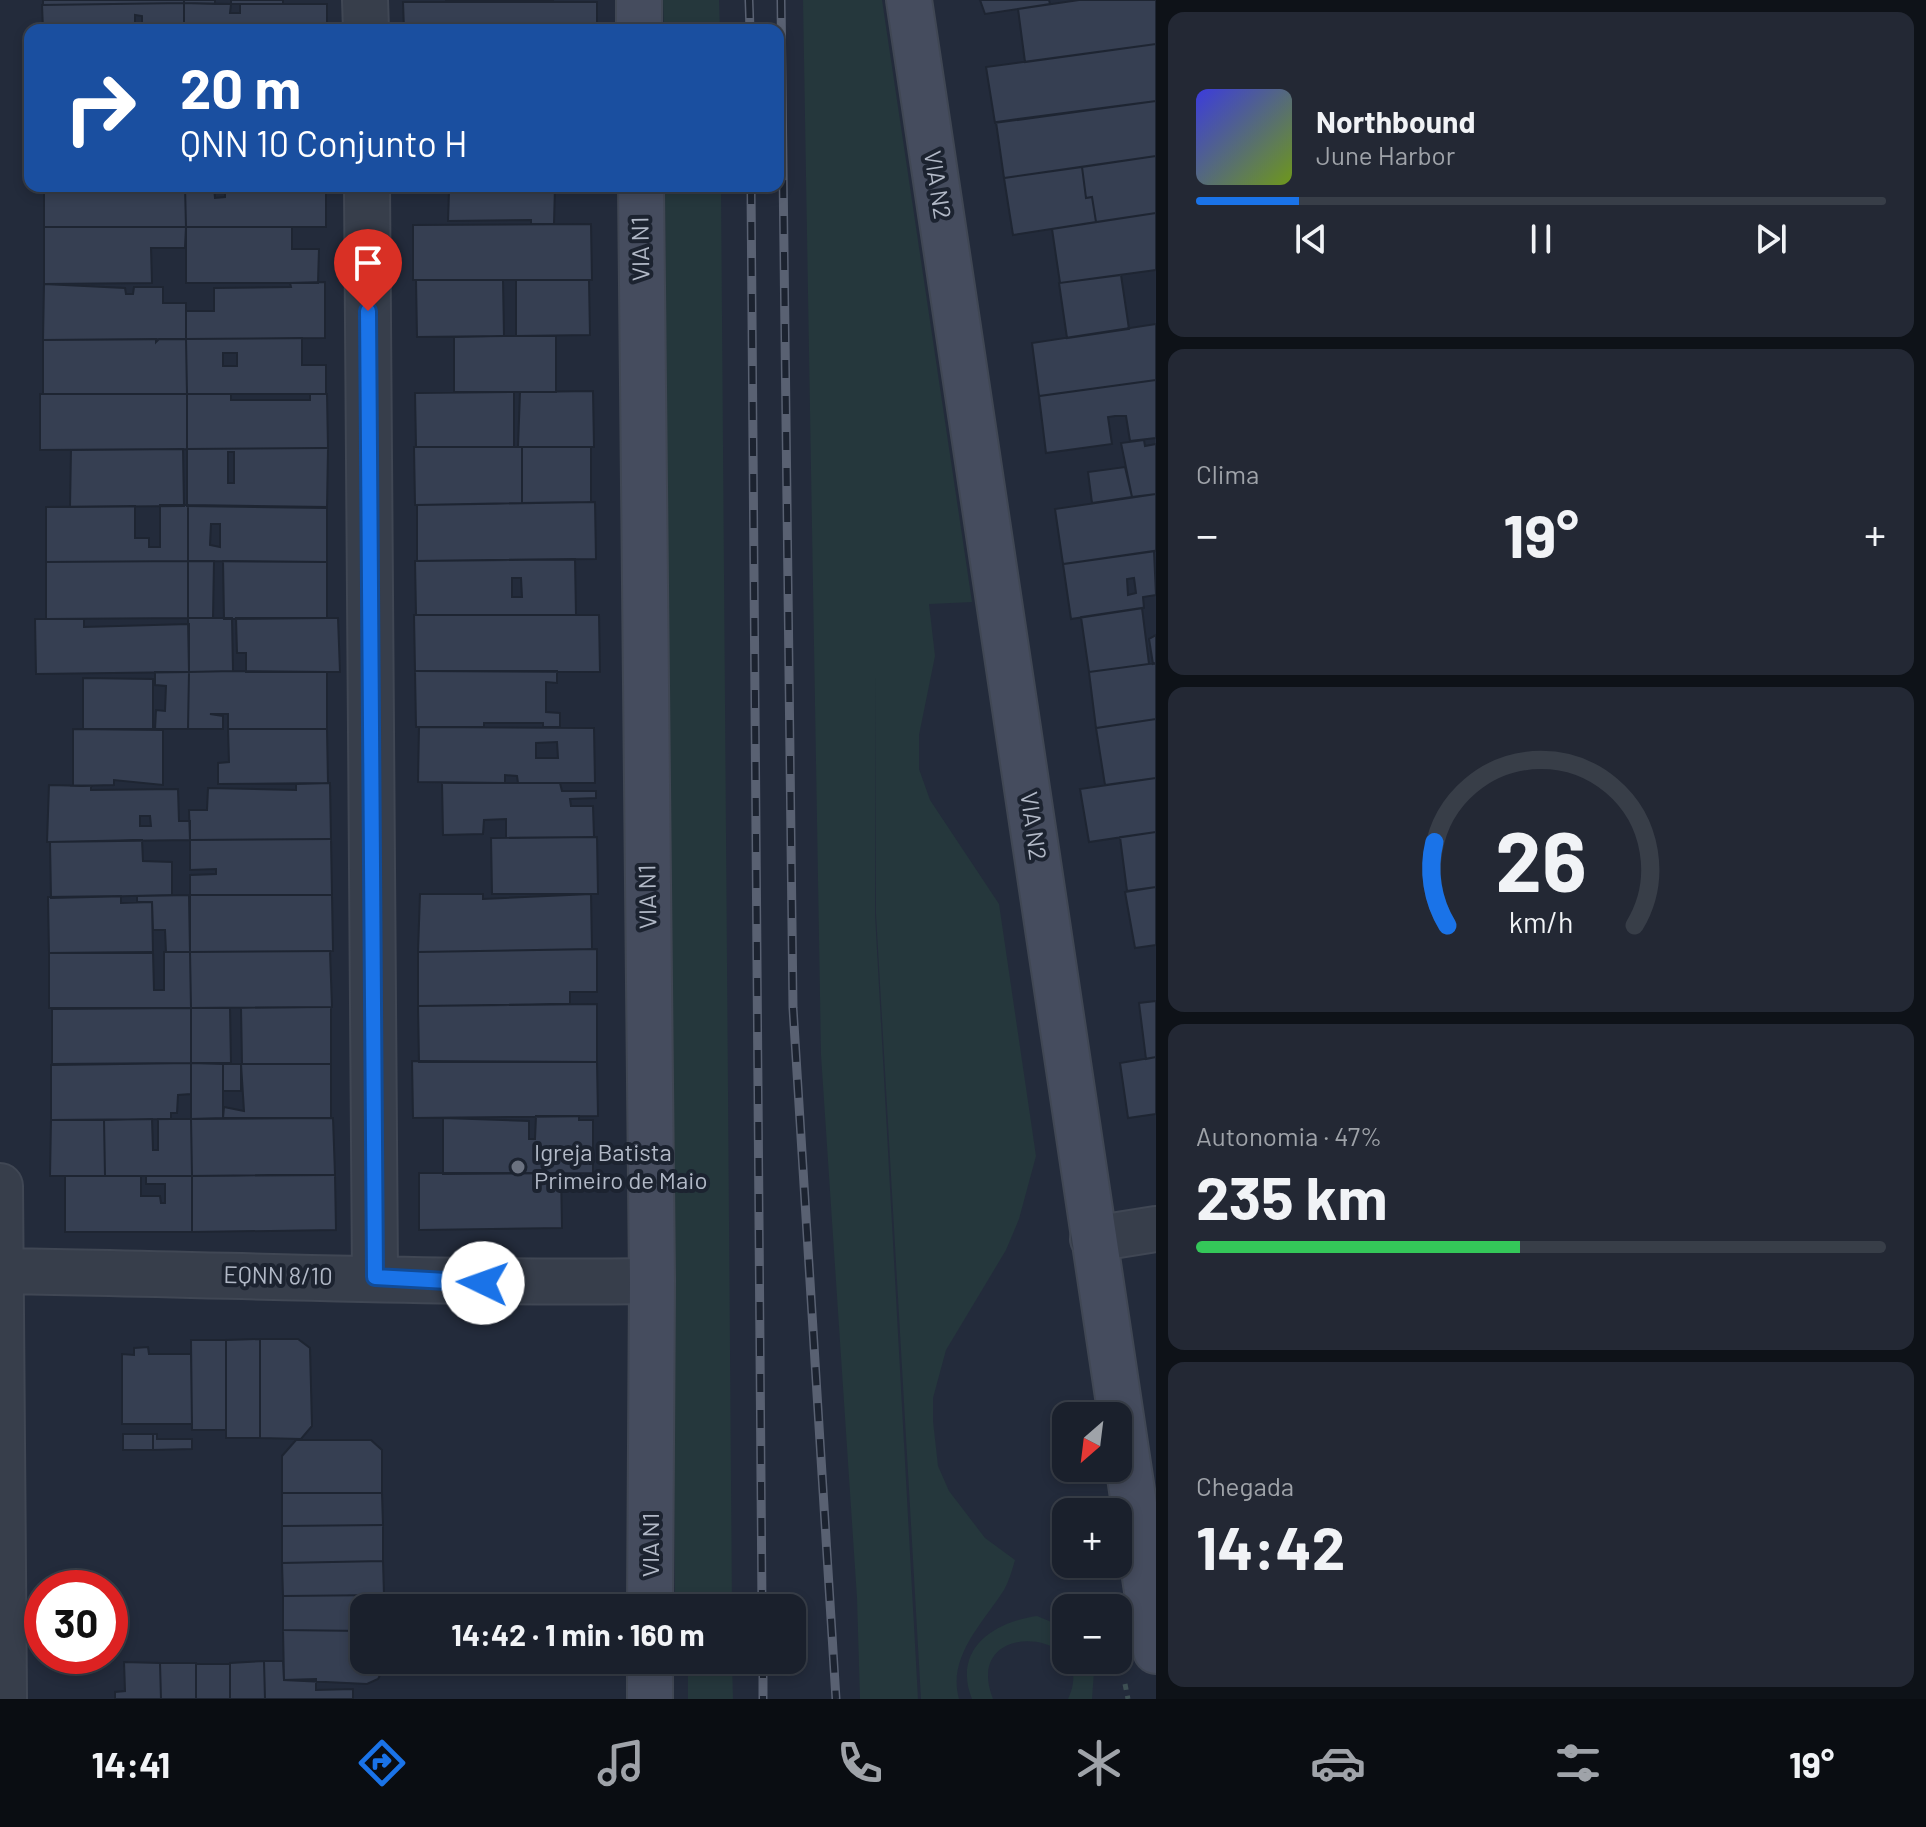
<!DOCTYPE html>
<html lang="pt">
<head>
<meta charset="utf-8">
<style>
	:root { --surface:#1a202c; --page:#232834; --text:#f1f3f6; --muted:#9fa3a9; --line:#383e48; --accent:#1a73e8 }
	body { margin:0; font-family:Barlow,sans-serif; background:var(--page); color:var(--text); height:100vh; display:flex; flex-direction:column; font-size:30px; white-space:nowrap }
	* { box-sizing:border-box; margin:0 }
	p { font-size:26px; color:var(--muted) }
	.icon { flex:none; width:44px; height:44px; fill:none; stroke:currentColor; stroke-width:2; stroke-linecap:round; stroke-linejoin:round }
	.map { position:relative; flex:1; overflow:hidden }
	.side { display:flex; flex-direction:column; gap:12px; padding:12px; background:#0e1218; width:770px }
	.side>* { flex:none }
	.banner { position:absolute; left:24px; top:24px; width:760px; height:168px; border-radius:16px; box-shadow:0 4px 12px #0003,0 0 0 2px var(--line); background:#1a4fa0; color:#fff; overflow:hidden }
	.needle { width:52px; rotate:208deg }
	.buttons { position:absolute; left:1052px; top:1402px; display:grid; gap:16px }
	.buttons a { display:grid; place-items:center; width:80px; height:80px; border-radius:16px; background:var(--surface); box-shadow:0 4px 12px #0003,0 0 0 2px var(--line); font-size:40px }
	.speed { position:absolute; left:24px; top:1570px; display:flex; gap:16px; font-size:40px; font-weight:700; text-align:center }
	.speed>* { display:grid; place-content:center; width:104px; height:104px; border-radius:50%; background:var(--surface); box-shadow:0 4px 12px #0003,0 0 0 2px var(--line); line-height:1 }
	.speed .limit { border:12px solid #d22; background:#fff; color:#111 }
	.pin { position:absolute; display:grid; place-items:center; width:68px; height:68px; color:#fff; margin:-82px -34px; border-radius:50% 50% 50% 0; rotate:-45deg; box-shadow:0 0 8px #0007 }
	.pin .icon { rotate:45deg }
	.me { position:absolute; width:88px; margin:-44px; rotate:273deg; stroke-linejoin:round; filter:drop-shadow(0 0 6px #0008) }
	.turn { display:flex; align-items:center; gap:28px; height:168px; padding:0 24px; font-size:36px }
	.turn .icon { width:104px; height:104px; stroke-width:2.5 }
	.turn b { display:block; font-size:56px; line-height:68px }
	.big { font-size:60px; font-weight:700; line-height:1.1 }
	.side .widget { flex:1; display:flex; flex-direction:column; justify-content:center; gap:12px; min-width:0; padding:0 28px; border-radius:16px; background:var(--page) }
	.side .dial { align-items:center; gap:0 }
	.dial svg { height:208px; overflow:visible; fill:none; stroke:var(--line); stroke-width:7; stroke-linecap:round; text-anchor:middle }
	.dial text { fill:var(--text); stroke:none }
	.song { display:flex; align-items:center; gap:24px }
	.cover { width:96px; height:96px; border-radius:12px; background:linear-gradient(135deg,hsl(240 70% 55%),hsl(80 70% 35%)) }
	.played { height:8px; border-radius:4px; background:linear-gradient(90deg,var(--accent) 15%,var(--line) 15%) }
	.keys { display:flex; justify-content:space-around; direction:ltr }
	.heat { display:flex; justify-content:space-between; align-items:center; font-size:44px; direction:ltr }
	.charge { height:12px; border-radius:6px; background:linear-gradient(90deg,#34c759 47%,var(--line) 0) }
	.trip { position:absolute; left:350px; top:1594px; width:456px; height:80px; border-radius:16px; background:var(--surface); box-shadow:0 4px 12px #0003,0 0 0 2px var(--line); font-weight:700; line-height:80px; text-align:center }
	.menu { display:flex; height:128px; justify-content:space-around; align-items:center; background:#0a0d12; color:var(--muted) }
	.menu .icon { width:56px; height:56px }
	.menu .active { color:var(--accent) }
	.menu b { font-size:36px; color:var(--text) }
	main { display:flex; flex:1; min-height:0 }
	.map>svg:first-child { display:block }
	.green { fill:#25373c }
	.building { fill:#363f52; stroke:#1e2532; stroke-width:2; fill-rule:evenodd }
	.lines { fill:none; stroke-linecap:round; stroke-linejoin:round }
	.street-casing { stroke:#404754; stroke-width:48 }
	.secondary-casing { stroke:#404754; stroke-width:48 }
	.path { stroke:#3e5054; stroke-width:5; stroke-dasharray:6 6; stroke-linecap:butt }
	.street { stroke:#373e4b; stroke-width:44 }
	.secondary { stroke:#454c5e; stroke-width:44 }
	.rail-casing { stroke:#596172; stroke-width:9 }
	.rail { stroke:#1c2330; stroke-width:6; stroke-dasharray:18; stroke-linecap:butt }
	.route-casing { stroke:#114b97; stroke-width:20 }
	.route { stroke:#1a73e8; stroke-width:14 }
	.worship-dot { fill:#6b7280; stroke:#1c2330; stroke-width:3 }
	.labels { text-anchor:middle; stroke-width:8; stroke-linejoin:round; paint-order:stroke }
	.street-label { font-size:24px; fill:#b2b9c7; stroke:#1c2330 }
	.poi-label { font-size:24px; fill:#b2b9c7; stroke:#1c2330; text-anchor:start }
</style>
</head>
<body>
<main>
<div class="map">
<svg width="1156" height="1699" viewBox="0 0 1156 1699">
	<rect width="100%" height="100%" fill="#232b3b"/>
	<path class="green" d="M 663,0 L 719,0 L 720,30 L 664,30 Z
		M 803,0 L 882,0 L 972,602 L 929,604 L 935,656 L 919,735 L 919,769 L 930,800 L 999,904 L 1036,1156 L 1019,1219 L 1006,1250 L 946,1350 L 933,1398 L 933,1421 L 938,1466 L 949,1491 L 985,1538 L 1015,1560 C 1012,1570 1009,1581 1004,1590 C 983,1623 947,1657 959,1699 L 921,1699 L 876,914 L 876,671 L 875,914 L 918,1699 L 860,1699 L 857,1598 L 821,1055 Z
		M 665,186 L 721,186 L 732,1608 L 675,1608 Z
		M 1037,1616 L 1066,1628 L 1066,1660 L 1089,1660 L 1094,1672 L 1092,1699 L 1068,1699 C 1102,1628 960,1616 993,1699 L 972,1699 C 952,1649 994,1622 1037,1616 Z
		M 676,1660 L 732,1660 L 733,1699 L 688,1699 L 688,1674 L 676,1673 Z"/>
	<path class="building" d="M 43,0 L 184,0 L 184,3 L 43,5 Z
		M 184,0 L 215,0 L 215,4 L 184,3 Z
		M 231,0 L 283,0 L 283,4 L 231,4 Z
		M 446,0 L 553,0 L 553,2 L 446,2 Z
		M 980,0 L 1049,0 L 1050,4 L 985,14 Z
		M 1156,0 L 1156,44 L 1025,62 L 1018,9 L 1079,0 Z
		M 403,2 L 597,2 L 597,30 L 404,30 Z
		M 184,3 L 184,30 L 142,30 L 142,16 L 135,15 L 135,30 L 43,30 L 42,5 Z
		M 184,3 L 231,4 L 230,13 L 240,13 L 240,4 L 327,4 L 327,30 L 184,30 Z
		M 1156,44 L 1156,101 L 995,123 L 986,67 Z
		M 1156,101 L 1156,156 L 1004,178 L 996,122 Z
		M 1156,156 L 1156,213 L 1096,222 L 1092,197 L 1086,198 L 1082,167 Z
		M 1082,167 L 1086,198 L 1092,197 L 1096,222 L 1013,235 L 1004,178 Z
		M 44,186 L 185,186 L 186,227 L 44,227 Z
		M 185,186 L 214,186 L 215,198 L 225,197 L 225,186 L 326,186 L 326,227 L 186,227 Z
		M 415,186 L 555,186 L 554,224 L 531,224 L 531,220 L 448,221 L 449,192 L 415,193 Z
		M 1156,213 L 1156,270 L 1060,283 L 1052,229 Z
		M 591,224 L 592,280 L 413,280 L 413,225 Z
		M 44,227 L 186,227 L 185,248 L 151,248 L 152,283 L 44,284 Z
		M 186,227 L 292,227 L 292,249 L 319,249 L 318,283 L 186,283 Z
		M 1121,275 L 1129,329 L 1067,338 L 1059,283 Z
		M 416,280 L 503,280 L 504,336 L 417,337 Z
		M 516,280 L 589,280 L 590,335 L 516,336 Z
		M 325,282 L 325,338 L 186,339 L 186,311 L 214,311 L 214,288 L 291,287 L 290,283 Z
		M 44,284 L 125,288 L 126,294 L 133,294 L 134,287 L 163,287 L 163,303 L 186,303 L 186,339 L 43,340 Z
		M 1156,324 L 1156,380 L 1039,396 L 1032,343 Z
		M 501,336 L 556,336 L 556,392 L 454,392 L 454,337 Z
		M 302,338 L 302,365 L 326,365 L 326,394 L 187,394 L 186,339 ZM 223,353 L 237,353 L 237,366 L 223,366 Z
		M 156,339 L 156,342 L 159,339 L 186,339 L 187,394 L 43,394 L 43,340 Z
		M 1156,380 L 1156,438 L 1130,441 L 1126,416 L 1115,416 L 1108,417 L 1112,444 L 1046,453 L 1039,396 Z
		M 593,391 L 594,447 L 518,447 L 520,392 Z
		M 514,392 L 514,447 L 416,447 L 415,393 Z
		M 40,394 L 187,394 L 187,449 L 40,450 Z
		M 187,394 L 231,394 L 231,400 L 310,400 L 310,394 L 327,394 L 328,448 L 187,449 Z
		M 1144,440 L 1145,446 L 1156,444 L 1156,494 L 1132,497 L 1121,443 Z
		M 414,447 L 522,447 L 522,503 L 415,505 Z
		M 522,447 L 591,447 L 591,502 L 522,503 Z
		M 324,448 L 328,448 L 327,508 L 187,506 L 187,449 ZM 228,452 L 234,452 L 234,483 L 228,483 Z
		M 183,449 L 184,506 L 70,507 L 71,450 Z
		M 1125,467 L 1132,497 L 1092,503 L 1088,472 Z
		M 1156,494 L 1156,551 L 1063,564 L 1055,509 Z
		M 595,502 L 596,559 L 417,561 L 417,505 Z
		M 160,505 L 188,505 L 188,561 L 46,562 L 46,507 L 135,506 L 135,538 L 149,538 L 149,547 L 160,547 Z
		M 188,505 L 327,507 L 327,562 L 188,561 ZM 211,524 L 220,524 L 220,547 L 210,545 Z
		M 1154,551 L 1156,595 L 1143,597 L 1144,608 L 1071,619 L 1063,564 ZM 1134,578 L 1136,593 L 1128,595 L 1127,579 Z
		M 575,559 L 576,615 L 416,615 L 415,561 ZM 512,578 L 521,578 L 522,597 L 512,597 Z
		M 188,561 L 214,561 L 213,618 L 188,618 Z
		M 188,561 L 188,618 L 46,619 L 46,562 Z
		M 223,561 L 327,562 L 327,618 L 224,619 Z
		M 1142,608 L 1149,664 L 1089,672 L 1081,617 Z
		M 414,615 L 599,615 L 600,672 L 415,671 Z
		M 188,618 L 232,618 L 233,671 L 189,672 Z
		M 236,618 L 338,618 L 340,672 L 246,672 L 246,653 L 237,653 Z
		M 35,619 L 84,619 L 84,627 L 189,624 L 189,672 L 36,674 Z
		M 1156,635 L 1156,663 L 1153,664 L 1149,639 Z
		M 1156,663 L 1156,719 L 1096,728 L 1089,672 Z
		M 233,671 L 327,672 L 327,729 L 228,729 L 228,714 L 210,714 L 223,716 L 223,729 L 188,729 L 189,672 Z
		M 415,671 L 557,671 L 557,683 L 546,682 L 546,712 L 560,713 L 560,727 L 543,727 L 543,723 L 484,723 L 484,727 L 416,727 Z
		M 155,672 L 189,672 L 188,729 L 155,729 L 156,710 L 165,711 L 166,686 L 155,685 Z
		M 83,678 L 153,679 L 153,729 L 83,729 Z
		M 1156,719 L 1156,778 L 1105,785 L 1096,728 Z
		M 419,727 L 594,728 L 595,783 L 518,783 L 517,776 L 505,775 L 505,783 L 418,782 ZM 557,742 L 558,758 L 536,758 L 536,743 Z
		M 73,729 L 163,730 L 163,785 L 114,780 L 114,785 L 73,786 Z
		M 228,729 L 327,729 L 328,783 L 218,784 L 218,763 L 229,762 Z
		M 1156,778 L 1156,832 L 1089,842 L 1080,789 Z
		M 330,783 L 331,839 L 190,840 L 189,810 L 207,810 L 208,788 L 296,790 L 296,784 Z
		M 442,783 L 560,783 L 562,791 L 596,791 L 596,798 L 570,799 L 571,806 L 593,806 L 594,837 L 506,838 L 506,819 L 484,820 L 483,834 L 443,835 Z
		M 49,785 L 91,786 L 91,790 L 178,789 L 179,821 L 190,821 L 190,840 L 47,842 ZM 140,816 L 150,816 L 151,826 L 140,826 Z
		M 1156,832 L 1156,887 L 1127,891 L 1120,837 Z
		M 597,837 L 598,894 L 492,894 L 491,838 Z
		M 331,839 L 332,895 L 190,895 L 190,875 L 216,874 L 216,869 L 190,870 L 190,840 Z
		M 142,840 L 143,861 L 172,862 L 172,895 L 51,898 L 50,842 Z
		M 1156,887 L 1156,945 L 1135,948 L 1125,892 Z
		M 420,894 L 483,894 L 483,899 L 591,894 L 592,949 L 418,952 Z
		M 189,895 L 190,952 L 166,952 L 165,930 L 153,930 L 152,902 L 137,902 L 137,896 Z
		M 190,895 L 332,895 L 333,951 L 190,952 Z
		M 121,896 L 121,903 L 152,902 L 153,953 L 49,953 L 48,897 Z
		M 597,949 L 597,992 L 570,992 L 570,1004 L 418,1006 L 418,952 Z
		M 330,951 L 332,1007 L 191,1008 L 190,952 Z
		M 153,952 L 154,990 L 164,990 L 164,952 L 190,952 L 191,1008 L 49,1008 L 49,953 Z
		M 1156,1001 L 1156,1057 L 1146,1059 L 1139,1003 Z
		M 597,1004 L 597,1062 L 419,1062 L 418,1006 Z
		M 331,1007 L 331,1064 L 242,1064 L 241,1008 Z
		M 191,1008 L 191,1063 L 52,1064 L 52,1009 Z
		M 191,1008 L 230,1008 L 231,1063 L 191,1063 Z
		M 1156,1057 L 1156,1114 L 1128,1118 L 1120,1063 Z
		M 412,1061 L 597,1062 L 598,1116 L 413,1118 Z
		M 191,1063 L 223,1064 L 223,1118 L 191,1119 Z
		M 191,1063 L 191,1094 L 178,1095 L 177,1113 L 171,1113 L 171,1119 L 51,1120 L 51,1065 Z
		M 223,1064 L 241,1064 L 241,1091 L 223,1091 Z
		M 241,1064 L 331,1064 L 331,1118 L 223,1118 L 224,1107 L 244,1111 Z
		M 536,1116 L 579,1116 L 579,1120 L 593,1120 L 593,1173 L 443,1174 L 443,1118 L 529,1121 L 529,1139 L 535,1139 Z
		M 333,1118 L 335,1175 L 192,1176 L 191,1119 Z
		M 152,1119 L 153,1150 L 158,1150 L 158,1119 L 191,1119 L 192,1176 L 105,1176 L 104,1120 Z
		M 51,1120 L 104,1120 L 105,1176 L 50,1176 Z
		M 419,1173 L 561,1173 L 562,1228 L 419,1230 Z
		M 270,1175 L 335,1175 L 336,1230 L 192,1232 L 192,1176 Z
		M 65,1176 L 141,1176 L 141,1196 L 160,1196 L 161,1203 L 165,1203 L 165,1184 L 146,1184 L 146,1176 L 192,1176 L 192,1232 L 65,1232 Z
		M 260,1339 L 260,1438 L 226,1438 L 226,1340 Z
		M 260,1339 L 298,1339 L 310,1348 L 312,1426 L 301,1439 L 260,1438 Z
		M 191,1340 L 226,1340 L 226,1430 L 192,1430 Z
		M 148,1347 L 149,1354 L 191,1354 L 192,1424 L 122,1424 L 122,1354 L 134,1355 L 134,1348 Z
		M 123,1434 L 153,1434 L 153,1450 L 123,1450 Z
		M 153,1434 L 157,1434 L 157,1439 L 192,1439 L 192,1449 L 153,1450 Z
		M 296,1440 L 371,1440 L 382,1450 L 382,1493 L 282,1493 L 282,1456 Z
		M 282,1493 L 382,1493 L 383,1525 L 282,1526 Z
		M 383,1525 L 383,1561 L 282,1563 L 282,1526 Z
		M 383,1561 L 384,1595 L 283,1596 L 282,1563 Z
		M 384,1595 L 384,1608 L 364,1608 L 364,1631 L 283,1630 L 283,1596 Z
		M 283,1630 L 364,1631 L 364,1660 L 385,1660 L 384,1668 L 378,1679 L 367,1684 L 284,1680 Z
		M 264,1661 L 283,1661 L 284,1680 L 316,1679 L 316,1690 L 353,1689 L 353,1699 L 265,1699 Z
		M 264,1661 L 265,1699 L 230,1699 L 230,1663 Z
		M 124,1662 L 160,1663 L 161,1699 L 115,1699 L 115,1692 L 125,1691 Z
		M 160,1663 L 196,1663 L 196,1699 L 161,1699 Z
		M 196,1664 L 230,1664 L 230,1699 L 196,1699 Z"/>
	<g class="lines">
		<defs>
			<path id="street" d="M 365,0 L 366,30
				M 367,186 L 375,1277
				M 0,1186 L 4,1699
				M 1093,1239 L 1156,1229
				M 0,1271 C 217,1274 435,1284 652,1281"/>
			<path id="secondary" d="M 639,0 L 639,30
				M 909,0 L 1156,1651
				M 641,186 L 652,1281 L 650,1608
				M 650,1699 L 650,1660"/>
		</defs>
		<use href="#street" class="street-casing"/>
		<use href="#secondary" class="secondary-casing"/>
		<path class="path" d="M 1125,1684 L 1128,1699"/>
		<use href="#street" class="street"/>
		<use href="#secondary" class="secondary"/>
		<defs>
			<path id="rail" d="M 749,0 L 750,30
				M 781,0 L 793,1008 L 836,1699
				M 751,186 L 762,1608
				M 763,1660 L 763,1699"/>
		</defs>
		<use href="#rail" class="rail-casing"/>
		<use href="#rail" class="rail"/>
	</g>
	<g class="lines">
		<defs>
			<path id="route" d="M 368,311 L 375,1277 L 483,1283"/>
		</defs>
		<use href="#route" class="route-casing"/>
		<use href="#route" class="route"/>
	</g>
	<circle class="worship-dot" cx="518" cy="1167" r="8"/>
	<g class="labels">
		<g class="street-label">
			<text transform="translate(937 185) rotate(81)" y="8">VIA N2</text>
			<text transform="translate(641 249) rotate(-91)" y="8">VIA N1</text>
			<text transform="translate(1033 826) rotate(82)" y="8">VIA N2</text>
			<text transform="translate(648 897) rotate(-91)" y="8">VIA N1</text>
			<text transform="translate(278 1276) rotate(1)" y="8">EQNN 8/10</text>
			<text transform="translate(651 1545) rotate(-90)" y="8">VIA N1</text>
		</g>
		<g class="poi-label">
			<text x="534" y="1161">Igreja Batista<tspan x="534" dy="28">Primeiro de Maio</tspan></text>
		</g>
	</g>
</svg>
<div class="buttons">
<a><svg class="needle" viewBox="-14 -14 28 28"><path d="M0-13l5 13h-10z" fill="#e53935"/><path d="M0 13l5-13h-10z" fill="#9fa3a9"/></svg></a>
<a>+</a>
<a>−</a>
</div>
<div class="speed"><div class="limit">30</div></div>
<div class="pin" style="left:368px;top:311px;background:#d93025"><svg class="icon" aria-label="arrive" viewBox="0 0 24 24"><path d="M6 21V4h12l-3 4 3 4H6"/></svg></div>
<svg class="me" style="left:483px;top:1283px" viewBox="-20 -20 40 40"><circle r="19" fill="#fff"/><path d="M0-13L10 11 0 6-10 11z" fill="#1a73e8"/></svg>
<div class="trip">14:42 · 1 min · 160 m</div>
<div class="banner">
<div class="turn"><svg class="icon" aria-label="right" viewBox="0 0 24 24"><path d="M7 20v-9h11M14 6l5 5-5 5"/></svg><div><b>20 m</b>QNN 10 Conjunto H</div></div>
</div>
</div>
<section class="side">
<div class="widget">
<div class="song"><i class="cover"></i><div><b>Northbound</b><p>June Harbor</p></div></div>
<div class="played"></div>
<div class="keys"><svg class="icon" aria-label="previous" viewBox="0 0 24 24"><path d="M18 5L8 12l10 7zM5 5v14"/></svg><svg class="icon" aria-label="pause" viewBox="0 0 24 24"><path d="M8 5v14M16 5v14"/></svg><svg class="icon" aria-label="next" viewBox="0 0 24 24"><path d="M6 5l10 7-10 7zM19 5v14"/></svg></div>
</div>
<div class="widget"><p>Clima</p>
<div class="heat"><a>−</a><b class="big">19°</b><a>+</a></div>
</div>
<div class="widget dial"><svg viewBox="0 0 100 80">
<path d="M14 69A42 42 0 1 1 86 69"/>
<path d="M14 69A42 42 0 0 1 9 37" stroke="#1a73e8"/>
<text x="50" y="56" font-size="32" font-weight="700">26</text>
<text x="50" y="72" font-size="11">km/h</text>
</svg></div>
<div class="widget"><p>Autonomia · 47%</p><b class="big">235 km</b><div class="charge"></div></div>
<div class="widget"><p>Chegada</p><b class="big">14:42</b></div>
</section>
</main>
<nav class="menu">
<b>14:41</b>
<svg class="icon active" aria-label="directions" viewBox="0 0 24 24"><path d="M12 3l9 9-9 9-9-9zM9 14v-3h6M13 9l2 2-2 2"/></svg>
<svg class="icon" aria-label="music" viewBox="0 0 24 24"><path d="M9 18V5l10-2v13"/><circle cx="6" cy="18" r="3"/><circle cx="16" cy="16" r="3"/></svg>
<svg class="icon" aria-label="phone" viewBox="0 0 24 24"><path d="M5 4h4l2 5-3 2q2 4 5 5l2-3 5 2v4C11 20 4 13 5 4z"/></svg>
<svg class="icon" aria-label="climate" viewBox="0 0 24 24"><path d="M12 3v18M4 7l16 10M4 17L20 7"/></svg>
<svg class="icon" aria-label="car" viewBox="0 0 24 24"><path d="M5 17H2v-5l4-1 3-4h7l3 4 3 1v5h-3M9 17h6M6 11h13"/><circle cx="7" cy="17" r="2"/><circle cx="17" cy="17" r="2"/></svg>
<svg class="icon" aria-label="filters" viewBox="0 0 24 24"><path d="M4 7h16M4 17h16"/><circle cx="9" cy="7" r="2"/><circle cx="15" cy="17" r="2"/></svg>
<b>19°</b>
</nav>
</body>
</html>
